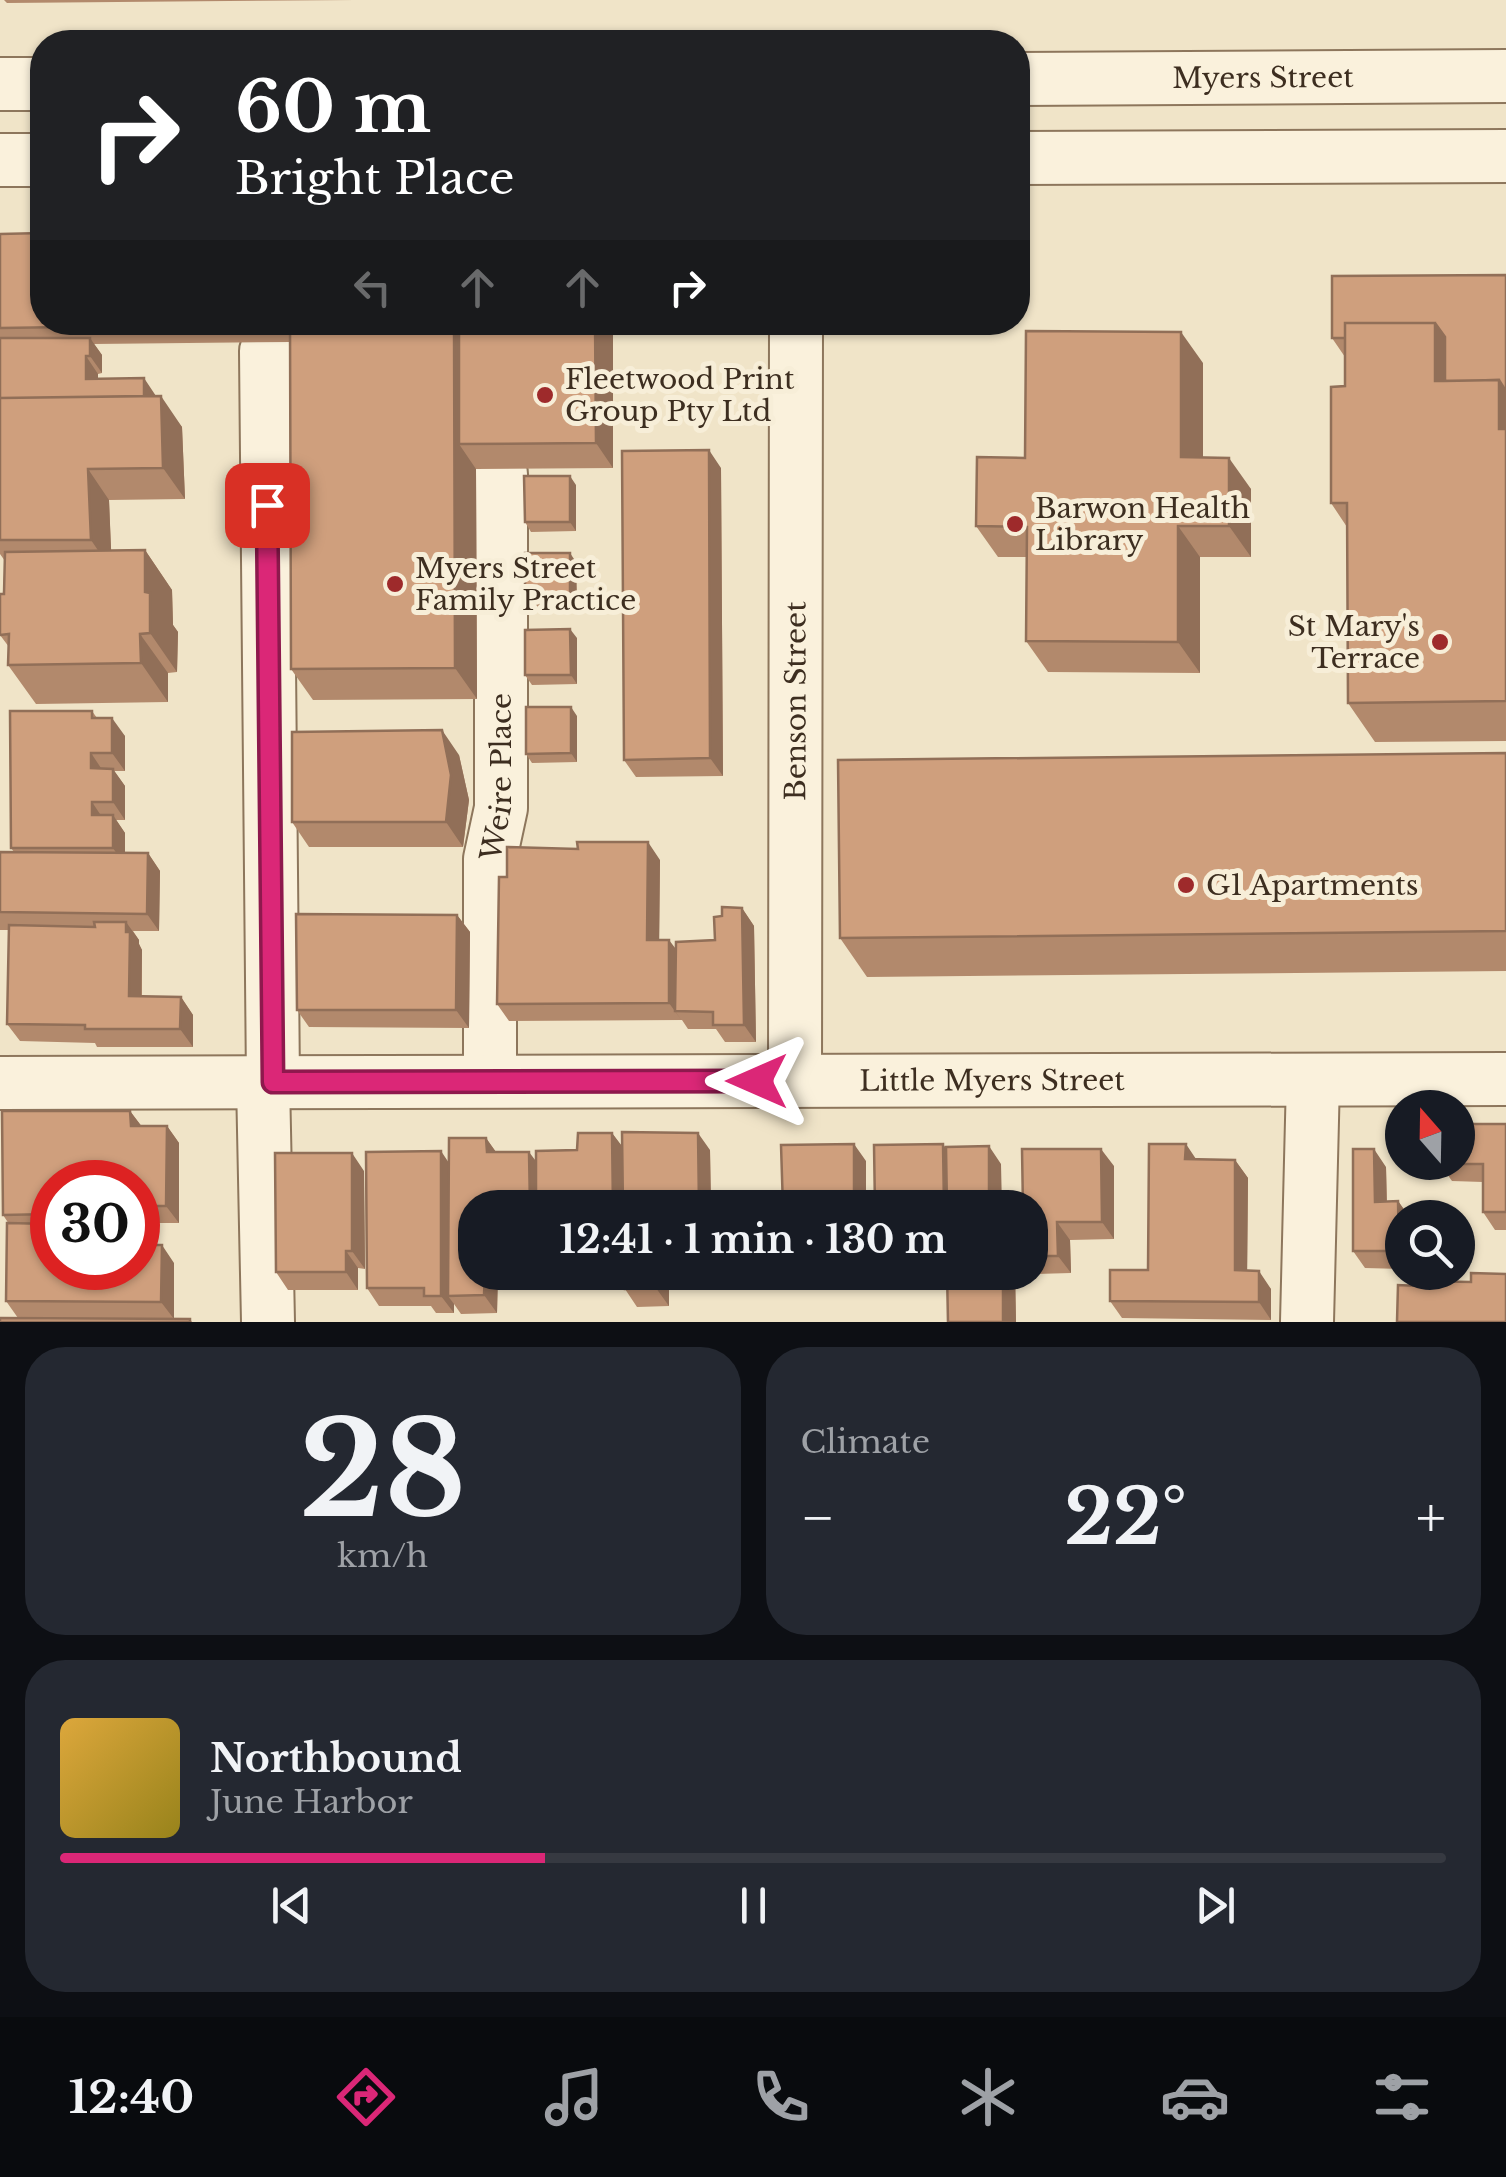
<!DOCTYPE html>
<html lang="en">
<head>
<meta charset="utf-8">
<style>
	:root { --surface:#171b24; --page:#242831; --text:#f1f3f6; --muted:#9ea1a6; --line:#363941; --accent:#db2777 }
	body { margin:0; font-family:"Libre Baskerville",serif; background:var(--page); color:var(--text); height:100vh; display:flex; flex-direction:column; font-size:38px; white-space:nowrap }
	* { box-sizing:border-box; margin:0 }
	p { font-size:32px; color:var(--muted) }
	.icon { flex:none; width:55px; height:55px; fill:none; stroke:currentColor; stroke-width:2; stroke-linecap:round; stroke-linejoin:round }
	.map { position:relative; height:1322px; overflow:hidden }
	.drawer { display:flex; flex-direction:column; gap:25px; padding:25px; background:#0d0f14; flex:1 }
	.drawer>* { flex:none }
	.banner { position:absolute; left:30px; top:30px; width:1000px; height:305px; border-radius:40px; box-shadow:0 2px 8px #0004; background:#202124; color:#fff; overflow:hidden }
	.needle { width:65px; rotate:340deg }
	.tools { position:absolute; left:1385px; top:1090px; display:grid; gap:20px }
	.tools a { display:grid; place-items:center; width:90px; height:90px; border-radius:50%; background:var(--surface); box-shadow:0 2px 8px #0004; font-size:50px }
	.speed { position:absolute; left:30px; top:1160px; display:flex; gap:20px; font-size:50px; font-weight:700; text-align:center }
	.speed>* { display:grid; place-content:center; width:130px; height:130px; border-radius:50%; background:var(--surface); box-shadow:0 2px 8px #0004; line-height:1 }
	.speed .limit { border:15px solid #d22; background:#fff; color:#111 }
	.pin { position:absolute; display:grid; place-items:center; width:85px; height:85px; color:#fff; margin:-42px; border-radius:20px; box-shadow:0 5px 15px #0006 }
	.me { position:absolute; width:110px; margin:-55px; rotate:270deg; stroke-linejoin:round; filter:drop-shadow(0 0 8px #0008) }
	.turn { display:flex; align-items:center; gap:35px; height:210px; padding:0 40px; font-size:45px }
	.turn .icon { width:130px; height:130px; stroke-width:2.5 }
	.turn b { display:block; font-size:70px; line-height:85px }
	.lanes { display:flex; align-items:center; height:95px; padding:0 40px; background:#0003; justify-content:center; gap:50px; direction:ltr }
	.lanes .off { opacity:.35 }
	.big { font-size:75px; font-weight:700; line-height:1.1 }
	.drawer .tile { flex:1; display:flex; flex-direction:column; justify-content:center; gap:15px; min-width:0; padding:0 35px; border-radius:40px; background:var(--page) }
	.drawer .dial { align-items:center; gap:0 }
	.dial b { font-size:130px; line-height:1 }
	.song { display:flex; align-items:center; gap:30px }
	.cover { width:120px; height:120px; border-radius:15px; background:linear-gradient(135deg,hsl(40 70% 55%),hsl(50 70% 35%)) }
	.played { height:10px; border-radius:5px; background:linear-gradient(90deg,var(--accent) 35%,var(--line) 35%) }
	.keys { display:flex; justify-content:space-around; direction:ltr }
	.heat { display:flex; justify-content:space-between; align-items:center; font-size:55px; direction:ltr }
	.drawer .tiles { flex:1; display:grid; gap:25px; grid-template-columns:1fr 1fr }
	.tile:last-child { grid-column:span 2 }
	.trip { position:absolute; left:458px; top:1190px; width:590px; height:100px; border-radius:40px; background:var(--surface); box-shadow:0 2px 8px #0004; font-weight:700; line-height:100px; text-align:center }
	.tabs { display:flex; height:160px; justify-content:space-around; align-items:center; background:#090b0e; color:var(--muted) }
	.tabs .icon { width:70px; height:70px }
	.tabs .active { color:var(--accent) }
	.tabs b { font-size:45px; color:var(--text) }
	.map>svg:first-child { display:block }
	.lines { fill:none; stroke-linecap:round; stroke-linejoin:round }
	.minor-casing { stroke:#8d765c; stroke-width:56 }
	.minor { stroke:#faf1dc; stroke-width:52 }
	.wall { fill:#b2896c }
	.shaded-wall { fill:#916f58 }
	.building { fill:#cf9f7d; stroke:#916f58; stroke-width:2.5 }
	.route-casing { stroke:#8e194d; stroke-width:25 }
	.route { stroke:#db2777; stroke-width:18 }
	.poi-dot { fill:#9e2a2b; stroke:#f7eed8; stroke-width:4 }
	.labels { text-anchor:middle; stroke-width:10; stroke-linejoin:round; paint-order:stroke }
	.street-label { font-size:28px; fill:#3d2e20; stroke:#f7eed8 }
	.poi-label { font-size:28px; fill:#3d2e20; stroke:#f7eed8; text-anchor:start }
</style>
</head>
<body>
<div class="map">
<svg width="1506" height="1322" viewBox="0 0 1506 1322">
	<rect width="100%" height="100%" fill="#f0e4c8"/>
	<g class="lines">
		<defs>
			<g id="minor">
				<path id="s1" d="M 1018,79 L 1506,76"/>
				<path d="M 0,84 L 42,84"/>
				<path d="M 1018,158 L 1506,156"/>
				<path d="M 0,160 L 42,160"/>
				<path d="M 266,351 L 273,1082"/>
				<path id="s2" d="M 490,1081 L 490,859 L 501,808 L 501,474"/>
				<path id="s3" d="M 795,1081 L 796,322"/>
				<path d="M 263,1082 L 268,1322"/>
				<path id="s4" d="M 0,1083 L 1506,1079"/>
				<path d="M 1307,1322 L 1313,1080"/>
			</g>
		</defs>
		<use href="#minor" class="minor-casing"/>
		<use href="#minor" class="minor"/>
	</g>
	<path class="wall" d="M 4,0 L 355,0 L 7,3 Z
		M 0,234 L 42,322 L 613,322 L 613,468 L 476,469 L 477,699 L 313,700 L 291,669 L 290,342 L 94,344 L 102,355 L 102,373 L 98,374 L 98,379 L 156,396 L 182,427 L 185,499 L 109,500 L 111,551 L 145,550 L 172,590 L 173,625 L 178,632 L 177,672 L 168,673 L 168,702 L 36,704 L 8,665 L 9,647 L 0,635 L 5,561 L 0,554 Z
		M 1506,275 L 1506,741 L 1375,742 L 1348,703 L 1347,527 L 1331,503 L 1345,386 L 1345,357 L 1332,338 Z
		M 683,322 L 755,322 L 755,333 L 691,333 Z
		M 1203,363 L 1203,458 L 1251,489 L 1251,557 L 1200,557 L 1200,673 L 1048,672 L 1026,641 L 1027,557 L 998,557 L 976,526 L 1025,458 Z
		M 721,468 L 723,776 L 636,777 L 624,760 Z
		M 576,485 L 576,531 L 531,532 L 525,522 Z
		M 576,562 L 577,608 L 532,608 L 525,599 Z
		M 577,638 L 577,684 L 532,685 L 525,675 Z
		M 92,711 L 97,718 L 125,736 L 125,771 L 114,771 L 125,786 L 125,820 L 116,820 L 125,833 L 125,853 L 148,853 L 160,871 L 159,931 L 133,931 L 139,940 L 139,944 L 142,950 L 142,997 L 181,997 L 193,1015 L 193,1047 L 97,1047 L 95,1043 L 20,1041 L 7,1024 L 9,930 L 0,930 L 0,852 L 14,852 L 11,848 Z
		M 577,716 L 577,762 L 532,763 L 526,754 Z
		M 1506,753 L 1506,971 L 867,977 L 840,938 Z
		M 459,755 L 469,800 L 463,847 L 309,847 L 292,822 Z
		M 660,860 L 659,940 L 676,949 L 715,940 L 722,916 L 742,908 L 754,926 L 756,1042 L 725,1042 L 716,1029 L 688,1029 L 682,1020 L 509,1021 L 497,1004 L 507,877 Z
		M 457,915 L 470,932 L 469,1028 L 309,1027 L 297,1010 Z
		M 130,1111 L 141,1126 L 167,1126 L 179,1143 L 179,1223 L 138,1223 L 138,1182 L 52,1182 L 52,1268 L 174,1263 L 174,1319 L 190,1319 L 192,1322 L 0,1322 L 18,1318 L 6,1301 L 9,1224 L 3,1215 Z
		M 1506,1124 L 1506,1230 L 1495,1230 L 1483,1212 L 1483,1182 L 1452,1181 L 1440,1164 Z
		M 612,1133 L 622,1147 L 710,1150 L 711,1208 L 475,1208 L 475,1272 L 498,1272 L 497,1313 L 461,1314 L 454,1304 L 454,1313 L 436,1313 L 431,1306 L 379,1306 L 367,1288 L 449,1163 L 486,1138 L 496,1152 L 536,1161 L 577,1150 Z
		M 1196,1160 L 1235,1160 L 1248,1178 L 1247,1271 L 1271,1289 L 1271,1320 L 1122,1318 L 1110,1301 L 1148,1270 Z
		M 1114,1166 L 1114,1239 L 1070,1240 L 1071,1273 L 1036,1274 L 1030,1265 L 1030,1208 Z
		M 1386,1167 L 1387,1202 L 1398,1201 L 1410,1218 L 1402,1218 L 1402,1269 L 1365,1268 L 1353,1251 Z
		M 364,1171 L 365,1269 L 358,1268 L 358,1290 L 288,1290 L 276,1272 Z
		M 669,1272 L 669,1306 L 637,1307 L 625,1289 Z
		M 910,1272 L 1015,1272 L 1016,1322 L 948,1322 L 947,1289 L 922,1290 Z"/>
	<path class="shaded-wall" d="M 454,322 L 476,322 L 459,444 L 476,469 L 477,699 L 455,668 Z
		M 595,322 L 613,322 L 613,468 L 596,443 Z
		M 748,322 L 755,322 L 755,333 Z
		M 1435,323 L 1462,362 L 1462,395 L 1435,381 Z
		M 1181,332 L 1203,363 L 1203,488 L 1181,457 Z
		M 90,338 L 102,355 L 102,373 L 90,356 Z
		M 86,356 L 98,374 L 98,396 L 86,379 Z
		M 144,378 L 156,396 L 144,407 Z
		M 1499,380 L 1506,391 L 1506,439 L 1499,429 Z
		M 161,396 L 182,427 L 185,499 L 163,468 Z
		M 709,450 L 721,468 L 723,776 L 710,758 Z
		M 1229,458 L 1251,489 L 1251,557 L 1229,526 Z
		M 88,469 L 109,500 L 112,571 L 91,540 Z
		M 570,476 L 576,485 L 576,531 L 570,522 Z
		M 1178,526 L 1200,557 L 1200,673 L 1178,642 Z
		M 145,550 L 172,590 L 173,625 L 178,632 L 177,672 L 150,633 L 145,592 Z
		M 570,553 L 576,562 L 577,608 L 570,599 Z
		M 570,629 L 577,638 L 577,684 L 571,675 Z
		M 140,634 L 168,673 L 168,702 L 141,663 Z
		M 571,707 L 577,716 L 577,762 L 571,753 Z
		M 112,718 L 125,736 L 125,771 L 112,753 Z
		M 442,730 L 459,755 L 469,800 L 463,847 L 446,822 Z
		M 91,753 L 103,771 L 91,768 Z
		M 113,769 L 125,786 L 125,820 L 113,802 Z
		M 92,802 L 104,820 L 92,815 Z
		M 113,815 L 125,833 L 125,866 L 113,848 Z
		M 648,842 L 660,860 L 659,957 L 647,940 Z
		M 148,853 L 160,871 L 159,931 L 147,914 Z
		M 742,908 L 754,926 L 756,1042 L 744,1025 Z
		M 457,915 L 470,932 L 469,1028 L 456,1010 Z
		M 126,922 L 139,940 L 139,944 L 142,950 L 141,1014 L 129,996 Z
		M 669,940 L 682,957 L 675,1011 L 682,1021 L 669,1003 Z
		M 181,997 L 193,1015 L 193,1047 L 180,1029 Z
		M 130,1111 L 143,1128 L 131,1126 Z
		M 167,1126 L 179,1143 L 179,1223 L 166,1206 Z
		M 612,1133 L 625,1150 L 625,1208 L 613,1208 Z
		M 698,1133 L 710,1150 L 711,1208 L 700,1208 L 699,1206 Z
		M 486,1138 L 498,1155 L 487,1152 Z
		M 854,1144 L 866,1161 L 866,1208 L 854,1208 Z
		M 943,1144 L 955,1162 L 956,1208 L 944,1208 Z
		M 1186,1144 L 1198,1162 L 1185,1159 Z
		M 989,1146 L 1001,1164 L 1002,1208 L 989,1208 Z
		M 1101,1149 L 1114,1166 L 1114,1239 L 1102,1222 Z
		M 1374,1149 L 1386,1167 L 1387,1219 L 1375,1202 Z
		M 441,1151 L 453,1169 L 448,1296 L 454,1304 L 454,1313 L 441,1296 Z
		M 529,1152 L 542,1169 L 542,1208 L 530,1208 Z
		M 352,1153 L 364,1171 L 365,1269 L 352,1251 Z
		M 1235,1160 L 1248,1178 L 1247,1288 L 1235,1270 Z
		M 1398,1201 L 1410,1218 L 1402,1218 L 1402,1257 L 1399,1251 Z
		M 1057,1222 L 1070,1240 L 1071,1273 L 1058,1256 Z
		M 162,1245 L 174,1263 L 174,1319 L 161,1302 Z
		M 346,1251 L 358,1268 L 358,1290 L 346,1272 Z
		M 1259,1271 L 1271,1289 L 1271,1320 L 1259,1302 Z
		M 485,1272 L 498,1272 L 497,1313 L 484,1295 Z
		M 657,1272 L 669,1272 L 669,1306 L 656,1288 Z
		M 1003,1272 L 1015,1272 L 1016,1322 L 1003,1322 Z"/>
	<path class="building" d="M 42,233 L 42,322 L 277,322 L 278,324 L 0,328 L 0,234 Z
		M 1506,275 L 1506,391 L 1499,380 L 1445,381 L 1445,337 L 1435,323 L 1345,323 L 1345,338 L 1332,338 L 1332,276 Z
		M 290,322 L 454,322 L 455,668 L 291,669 Z
		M 459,322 L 595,322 L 596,443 L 459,444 Z
		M 1345,323 L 1435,323 L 1435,381 L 1499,380 L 1499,429 L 1506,429 L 1506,701 L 1348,703 L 1347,503 L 1331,503 L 1331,387 L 1345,386 Z
		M 1026,331 L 1181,332 L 1181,457 L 1229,458 L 1229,526 L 1178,526 L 1178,642 L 1026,641 L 1027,527 L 976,526 L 977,457 L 1025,458 Z
		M 0,338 L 90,338 L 90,356 L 86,356 L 86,379 L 144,378 L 144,396 L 0,398 Z
		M 161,396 L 163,468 L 88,469 L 91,540 L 0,540 L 0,398 Z
		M 709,450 L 710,758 L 624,760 L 622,451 Z
		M 524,476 L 570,476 L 570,522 L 525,522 Z
		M 145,550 L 145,592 L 150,593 L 150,633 L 140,634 L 141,663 L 8,665 L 9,634 L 0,635 L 0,594 L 4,594 L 5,552 Z
		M 525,553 L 570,553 L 570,599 L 525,599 Z
		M 570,629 L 571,675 L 525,675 L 525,630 Z
		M 526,707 L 571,707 L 571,753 L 526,754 Z
		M 10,711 L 92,711 L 92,718 L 112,718 L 112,753 L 91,753 L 91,768 L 113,769 L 113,802 L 92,802 L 92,815 L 113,815 L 113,848 L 11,848 Z
		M 442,730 L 451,775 L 446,822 L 292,822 L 292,732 Z
		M 1506,753 L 1506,931 L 840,938 L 838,760 Z
		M 577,842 L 648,842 L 647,940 L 669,940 L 669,1003 L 497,1004 L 499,877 L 507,877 L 507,847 L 578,849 Z
		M 0,852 L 148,853 L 147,914 L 0,912 Z
		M 722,907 L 742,908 L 744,1025 L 713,1025 L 713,1012 L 675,1011 L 676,942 L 715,940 L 714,917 L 722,916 Z
		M 296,914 L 457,915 L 456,1010 L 297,1010 Z
		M 94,922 L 126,922 L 126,932 L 130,932 L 129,996 L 181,997 L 180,1029 L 85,1029 L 85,1025 L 7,1024 L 9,925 L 95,927 Z
		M 2,1111 L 130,1111 L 131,1126 L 167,1126 L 166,1206 L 138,1206 L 138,1182 L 52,1182 L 52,1214 L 3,1215 Z
		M 1458,1124 L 1506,1124 L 1506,1212 L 1483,1212 L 1483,1164 L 1440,1164 L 1440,1162 L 1458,1162 Z
		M 622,1132 L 698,1133 L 699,1206 L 623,1208 Z
		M 578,1133 L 612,1133 L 613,1208 L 536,1208 L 536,1151 L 577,1150 Z
		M 449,1138 L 486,1138 L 487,1152 L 529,1152 L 530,1208 L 475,1208 L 475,1272 L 485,1272 L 484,1295 L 448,1296 Z
		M 854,1144 L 854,1208 L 783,1208 L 781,1145 Z
		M 943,1144 L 944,1208 L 875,1208 L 874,1145 Z
		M 1149,1144 L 1186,1144 L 1185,1159 L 1235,1160 L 1235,1270 L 1259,1271 L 1259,1302 L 1110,1301 L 1110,1270 L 1148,1270 Z
		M 989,1146 L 989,1208 L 947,1208 L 946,1147 Z
		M 1022,1149 L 1101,1149 L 1102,1222 L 1057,1222 L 1058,1256 L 1030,1256 L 1030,1208 L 1023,1208 Z
		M 1353,1149 L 1374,1149 L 1375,1202 L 1398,1201 L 1399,1251 L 1353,1251 Z
		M 441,1151 L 441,1296 L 424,1296 L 424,1288 L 367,1288 L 366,1152 Z
		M 275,1153 L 352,1153 L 352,1251 L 346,1251 L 346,1272 L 276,1272 Z
		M 7,1223 L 52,1224 L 52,1268 L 138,1268 L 138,1245 L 162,1245 L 161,1302 L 6,1301 Z
		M 625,1272 L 657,1272 L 656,1288 L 625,1289 Z
		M 947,1272 L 1003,1272 L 1003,1322 L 948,1322 Z
		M 1471,1273 L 1506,1274 L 1506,1322 L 1397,1322 L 1398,1285 L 1420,1286 L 1420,1281 L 1471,1282 Z
		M 0,1318 L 190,1319 L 190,1322 L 0,1322 Z"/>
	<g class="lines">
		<defs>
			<path id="route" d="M 267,505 L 273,1082 L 757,1081"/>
		</defs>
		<use href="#route" class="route-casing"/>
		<use href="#route" class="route"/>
	</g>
	<g class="poi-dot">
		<circle cx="545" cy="395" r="10"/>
		<circle cx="1015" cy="524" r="10"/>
		<circle cx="395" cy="584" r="10"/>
		<circle cx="1440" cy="642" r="10"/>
		<circle cx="1186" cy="885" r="10"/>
	</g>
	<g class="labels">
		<g class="street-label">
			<text dy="10" stroke="none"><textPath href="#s1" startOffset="245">Myers Street</textPath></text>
			<text dy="10" stroke="none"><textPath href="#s3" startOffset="380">Benson Street</textPath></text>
			<text dy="10" stroke="none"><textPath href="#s2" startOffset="305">Weire Place</textPath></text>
			<text dy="10" stroke="none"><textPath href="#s4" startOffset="992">Little Myers Street</textPath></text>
		</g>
		<g class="poi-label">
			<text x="565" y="389">Fleetwood Print<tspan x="565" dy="32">Group Pty Ltd</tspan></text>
			<text x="1035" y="518">Barwon Health<tspan x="1035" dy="32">Library</tspan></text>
			<text x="415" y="578">Myers Street<tspan x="415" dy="32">Family Practice</tspan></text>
			<text x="1420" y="636" text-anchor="end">St Mary's<tspan x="1420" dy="32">Terrace</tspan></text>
			<text x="1206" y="895">G1 Apartments</text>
		</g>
	</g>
</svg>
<div class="tools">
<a><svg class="needle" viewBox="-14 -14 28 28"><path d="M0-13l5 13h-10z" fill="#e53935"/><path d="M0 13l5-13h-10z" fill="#9ea1a6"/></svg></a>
<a><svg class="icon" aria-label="search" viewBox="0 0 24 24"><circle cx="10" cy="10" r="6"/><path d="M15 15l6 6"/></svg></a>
</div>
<div class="speed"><div class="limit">30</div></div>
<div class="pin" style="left:267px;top:505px;background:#d93025"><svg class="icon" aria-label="arrive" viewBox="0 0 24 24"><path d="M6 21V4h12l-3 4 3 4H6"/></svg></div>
<svg class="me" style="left:757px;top:1081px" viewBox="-20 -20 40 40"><path d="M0-17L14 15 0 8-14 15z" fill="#db2777" stroke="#fff" stroke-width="4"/></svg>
<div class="trip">12:41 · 1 min · 130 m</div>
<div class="banner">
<div class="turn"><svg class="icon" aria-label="right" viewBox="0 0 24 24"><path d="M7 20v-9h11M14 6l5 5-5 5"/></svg><div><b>60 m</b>Bright Place</div></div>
<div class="lanes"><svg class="icon off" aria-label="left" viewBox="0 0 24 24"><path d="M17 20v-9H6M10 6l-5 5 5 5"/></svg><svg class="icon off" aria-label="ahead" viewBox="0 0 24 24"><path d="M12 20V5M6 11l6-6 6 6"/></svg><svg class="icon off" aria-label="ahead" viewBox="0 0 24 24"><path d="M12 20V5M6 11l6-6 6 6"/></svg><svg class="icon" aria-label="right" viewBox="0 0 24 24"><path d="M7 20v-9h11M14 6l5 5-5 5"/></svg></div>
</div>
</div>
<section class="drawer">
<div class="tiles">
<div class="tile dial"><b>28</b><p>km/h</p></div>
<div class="tile"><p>Climate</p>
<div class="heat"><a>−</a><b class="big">22°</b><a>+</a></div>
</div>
<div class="tile">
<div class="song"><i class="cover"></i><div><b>Northbound</b><p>June Harbor</p></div></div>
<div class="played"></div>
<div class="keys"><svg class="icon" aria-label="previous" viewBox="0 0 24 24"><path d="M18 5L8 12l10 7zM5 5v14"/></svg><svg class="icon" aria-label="pause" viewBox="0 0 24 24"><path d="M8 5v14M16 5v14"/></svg><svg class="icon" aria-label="next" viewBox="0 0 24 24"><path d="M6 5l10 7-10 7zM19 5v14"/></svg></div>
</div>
</div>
</section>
<nav class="tabs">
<b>12:40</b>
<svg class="icon active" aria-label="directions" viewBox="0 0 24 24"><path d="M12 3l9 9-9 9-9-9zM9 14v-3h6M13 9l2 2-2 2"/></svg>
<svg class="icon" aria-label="music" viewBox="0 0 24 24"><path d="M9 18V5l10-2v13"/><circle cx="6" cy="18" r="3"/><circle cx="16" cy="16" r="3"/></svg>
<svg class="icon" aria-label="phone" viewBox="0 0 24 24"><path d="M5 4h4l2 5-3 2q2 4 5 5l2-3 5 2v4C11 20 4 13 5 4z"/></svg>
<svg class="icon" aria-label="climate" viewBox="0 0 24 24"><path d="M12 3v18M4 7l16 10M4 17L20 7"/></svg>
<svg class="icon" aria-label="car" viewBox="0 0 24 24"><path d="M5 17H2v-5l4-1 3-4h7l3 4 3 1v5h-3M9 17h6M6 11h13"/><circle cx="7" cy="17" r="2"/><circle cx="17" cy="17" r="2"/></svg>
<svg class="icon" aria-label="filters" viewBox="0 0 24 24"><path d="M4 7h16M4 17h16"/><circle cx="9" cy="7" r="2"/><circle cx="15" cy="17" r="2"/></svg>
</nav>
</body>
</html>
